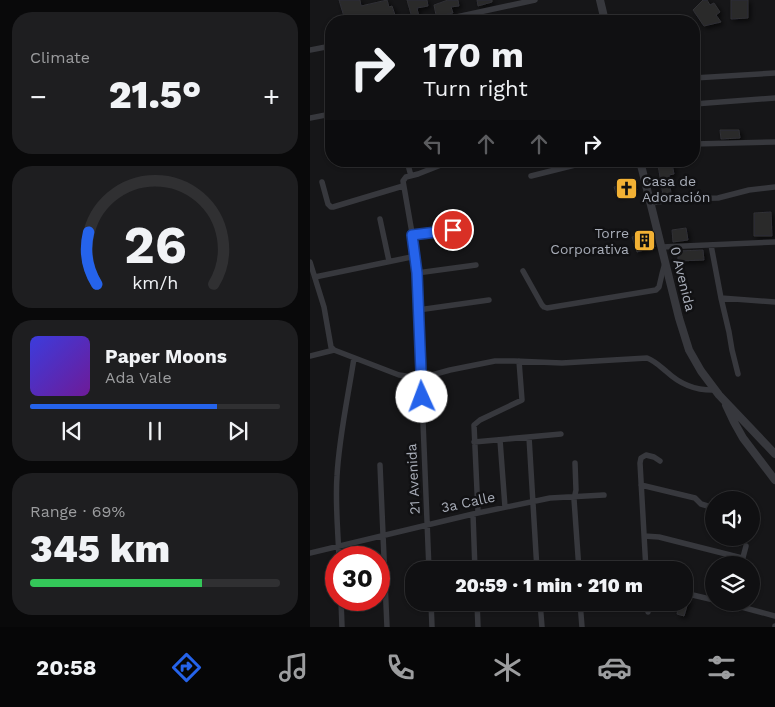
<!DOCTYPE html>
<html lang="en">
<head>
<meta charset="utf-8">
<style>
	:root { --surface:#101012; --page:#1e1e20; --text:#f1f3f6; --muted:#9c9d9f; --line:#303032; --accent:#2563eb }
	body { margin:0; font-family:"Work Sans",sans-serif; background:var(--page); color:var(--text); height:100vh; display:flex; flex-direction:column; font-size:19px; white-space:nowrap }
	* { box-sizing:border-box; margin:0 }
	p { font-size:16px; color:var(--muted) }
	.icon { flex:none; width:28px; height:28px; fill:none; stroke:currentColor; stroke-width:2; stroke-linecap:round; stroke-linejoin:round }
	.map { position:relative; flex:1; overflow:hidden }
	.drawer { display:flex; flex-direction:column; gap:12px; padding:12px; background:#09090a; width:310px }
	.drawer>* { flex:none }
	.banner { position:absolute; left:15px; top:15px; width:375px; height:152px; border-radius:20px; box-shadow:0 1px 4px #0004,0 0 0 1px var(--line); background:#101012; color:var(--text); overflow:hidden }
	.tools { position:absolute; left:395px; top:491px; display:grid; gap:10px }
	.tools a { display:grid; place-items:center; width:55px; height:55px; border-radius:50%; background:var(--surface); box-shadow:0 1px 4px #0004,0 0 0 1px var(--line); font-size:25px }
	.speed { position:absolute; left:15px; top:546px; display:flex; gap:10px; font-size:25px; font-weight:700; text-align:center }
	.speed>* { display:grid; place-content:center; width:65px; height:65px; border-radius:50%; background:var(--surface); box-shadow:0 1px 4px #0004,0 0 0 1px var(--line); line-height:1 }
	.speed .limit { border:8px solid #d22; background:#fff; color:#111 }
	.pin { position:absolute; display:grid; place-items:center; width:42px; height:42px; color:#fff; margin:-21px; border:2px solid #fff; border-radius:50%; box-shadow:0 1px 5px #0007 }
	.me { position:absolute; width:55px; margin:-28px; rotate:358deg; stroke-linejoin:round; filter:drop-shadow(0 0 4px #0008) }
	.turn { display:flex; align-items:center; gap:18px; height:105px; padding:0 15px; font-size:22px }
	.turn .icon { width:65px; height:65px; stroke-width:2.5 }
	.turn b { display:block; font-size:35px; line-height:42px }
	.lanes { display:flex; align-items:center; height:48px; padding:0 15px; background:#0003; justify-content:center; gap:25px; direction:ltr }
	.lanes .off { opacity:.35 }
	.big { font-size:38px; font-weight:800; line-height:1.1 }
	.drawer .widget { flex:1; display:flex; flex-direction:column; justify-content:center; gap:8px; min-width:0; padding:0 18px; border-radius:20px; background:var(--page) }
	.drawer .dial { align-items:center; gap:0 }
	.dial svg { height:130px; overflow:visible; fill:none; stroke:var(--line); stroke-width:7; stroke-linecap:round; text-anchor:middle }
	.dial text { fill:var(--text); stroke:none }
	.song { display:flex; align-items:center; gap:15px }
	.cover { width:60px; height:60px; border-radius:8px; background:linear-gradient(135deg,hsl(240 70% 55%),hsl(280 70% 35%)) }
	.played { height:5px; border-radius:2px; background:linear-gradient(90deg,var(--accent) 75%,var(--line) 75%) }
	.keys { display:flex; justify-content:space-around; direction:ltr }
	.heat { display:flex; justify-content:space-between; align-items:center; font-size:28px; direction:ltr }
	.charge { height:8px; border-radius:4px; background:linear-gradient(90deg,#34c759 69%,var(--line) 0) }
	.trip { position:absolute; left:95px; top:561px; width:288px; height:50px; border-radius:20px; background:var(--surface); box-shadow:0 1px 4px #0004,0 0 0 1px var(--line); font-weight:800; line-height:50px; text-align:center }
	.dock { display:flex; height:80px; justify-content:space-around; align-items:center; background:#060607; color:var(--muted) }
	.dock .icon { width:35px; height:35px }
	.dock .current { color:var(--accent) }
	.dock b { font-size:22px; color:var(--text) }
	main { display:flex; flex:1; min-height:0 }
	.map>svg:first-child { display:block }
	.building { fill:#29292c; stroke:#303034; filter:url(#shadow) }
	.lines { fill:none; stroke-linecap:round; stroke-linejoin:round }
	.minor { stroke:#37383d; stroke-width:5.5 }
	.tertiary { stroke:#37383d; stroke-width:8 }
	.route-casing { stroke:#184099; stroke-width:12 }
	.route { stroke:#2563eb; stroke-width:9 }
	.labels { text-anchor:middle; stroke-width:5; stroke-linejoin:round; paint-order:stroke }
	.poi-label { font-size:14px; fill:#a8adb8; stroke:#111113; text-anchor:start }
	.street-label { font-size:14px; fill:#a8adb8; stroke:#111113 }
</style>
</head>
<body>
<main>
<section class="drawer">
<div class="widget"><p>Climate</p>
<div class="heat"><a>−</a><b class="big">21.5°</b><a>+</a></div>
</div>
<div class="widget dial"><svg viewBox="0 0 100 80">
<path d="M14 69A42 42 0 1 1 86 69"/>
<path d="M14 69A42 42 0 0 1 9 37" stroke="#2563eb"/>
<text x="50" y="56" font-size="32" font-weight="700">26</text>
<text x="50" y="72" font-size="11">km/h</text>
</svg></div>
<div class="widget">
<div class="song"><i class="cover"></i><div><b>Paper Moons</b><p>Ada Vale</p></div></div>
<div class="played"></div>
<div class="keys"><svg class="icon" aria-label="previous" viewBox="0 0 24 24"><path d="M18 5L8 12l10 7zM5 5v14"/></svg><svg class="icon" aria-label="pause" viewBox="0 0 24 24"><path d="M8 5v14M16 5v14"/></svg><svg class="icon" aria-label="next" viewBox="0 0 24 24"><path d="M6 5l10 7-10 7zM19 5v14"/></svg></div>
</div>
<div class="widget"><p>Range · 69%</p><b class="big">345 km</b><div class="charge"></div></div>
</section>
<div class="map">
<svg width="465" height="627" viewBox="0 0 465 627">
	<defs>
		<filter id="shadow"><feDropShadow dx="2.5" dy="2.5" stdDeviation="2.5" flood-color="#0009"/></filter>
	</defs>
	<rect width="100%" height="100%" fill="#161618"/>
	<path class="building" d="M 29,0 L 50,0 L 51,6 L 77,0 L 79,7 L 82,6 L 85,15 L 76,17 L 78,21 L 69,21 L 67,15 L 51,20 L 51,21 L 46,21 L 46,20 L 35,20 Z
		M 97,0 L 117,0 L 118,6 L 107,8 L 110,21 L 103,21 Z
		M 138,0 L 148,0 L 149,6 L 141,7 L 143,13 L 130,16 L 130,14 L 126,15 L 124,5 Z
		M 167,0 L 182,0 L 182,2 L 168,6 Z
		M 393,0 L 397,0 L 400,5 L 404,3 L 410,12 L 406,15 L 411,22 L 394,26 L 383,10 Z
		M 421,0 L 438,0 L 438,18 L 421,19 Z
		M 410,130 L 429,130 L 430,138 L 411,139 Z
		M 362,163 L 364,174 L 359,175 L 361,194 L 353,195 L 348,165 Z
		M 324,181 L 327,190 L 307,196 L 304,187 Z
		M 461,212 L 462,236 L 444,236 L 444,213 Z
		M 376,228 L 378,240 L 363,242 L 362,230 Z
		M 342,231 L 345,247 L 327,252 L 322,237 Z
		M 393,250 L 394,260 L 368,261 L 368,251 Z
		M 374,598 L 379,599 L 374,616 L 367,614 L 370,602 L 374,602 Z"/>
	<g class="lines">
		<path class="minor" d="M 128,21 L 225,0
			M 0,50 L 21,46
			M 384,78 L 465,73
			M 384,104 L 465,98
			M 0,118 L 21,114
			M 384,144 L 465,142
			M 97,161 L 101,176
			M 221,176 L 281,161
			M 12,182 L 18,204 L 21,207 L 23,207 L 93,186
			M 341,203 L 367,199 L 408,198 L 439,190 L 465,187
			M 70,219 L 79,261
			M 102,235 L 143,230
			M 401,245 L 411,298 L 419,332 L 422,350 L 428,374
			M 352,247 L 465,242
			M 0,262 L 14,307 L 21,347 L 24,350
			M 213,271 L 232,305 L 234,307 L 237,308 L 346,290 L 349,287 L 352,274 L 355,263
			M 107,273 L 166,265
			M 5,277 L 106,256
			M 411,298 L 465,302
			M 108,310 L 179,300
			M 0,356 L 24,350 L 89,375 L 111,378 L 140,370 L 185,361 L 204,361 L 252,363 L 337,358 C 345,361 351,367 357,372 C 371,385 386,391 406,390
			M 219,437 L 227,570
			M 190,440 L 195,507
			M 164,442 L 251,434
			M 265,463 L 266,490 L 264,499 L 269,570
			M 70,465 L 77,627
			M 331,485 L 385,498 L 391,504 L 401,507
			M 168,513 L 164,425 L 170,420 L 212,400 L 209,361
			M 163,514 L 165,570
			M 334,536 L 349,537 L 432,558
			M 0,553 L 163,514 L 240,498 L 294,495
			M 29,558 C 28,530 25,503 27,476 C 29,437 38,397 44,358
			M 431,565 L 436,546
			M 119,570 L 107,273 L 106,256 L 93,181 L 96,177 L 108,174 L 141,161
			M 336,570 L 330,463 L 331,458 L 336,455 L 344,457 L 350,461
			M 374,593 L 404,600
			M 31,600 L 32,627
			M 121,602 L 122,627
			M 167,602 L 168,627
			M 230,602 L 232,627
			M 270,602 L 272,627
			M 337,602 L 338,612
			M 413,602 L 465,616
			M 465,627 L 465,626"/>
		<path class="tertiary" d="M 290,0 L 295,21
			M 330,161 L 369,318 L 379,350 L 391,371 L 409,395 L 465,454
			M 416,405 L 424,422 L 433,438 L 465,480"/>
	</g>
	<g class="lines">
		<defs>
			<path id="route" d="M 112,397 L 107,273 L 102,235 L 143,230"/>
		</defs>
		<use href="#route" class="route-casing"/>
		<use href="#route" class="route"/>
	</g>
	<defs>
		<symbol id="church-square" viewBox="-11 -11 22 22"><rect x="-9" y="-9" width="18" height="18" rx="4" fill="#f2b134" stroke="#111113"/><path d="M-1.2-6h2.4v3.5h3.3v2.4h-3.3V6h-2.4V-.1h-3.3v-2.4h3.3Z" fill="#111"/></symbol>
		<symbol id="building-square" viewBox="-11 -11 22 22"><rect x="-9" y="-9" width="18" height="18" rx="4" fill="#f2b134" stroke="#111113"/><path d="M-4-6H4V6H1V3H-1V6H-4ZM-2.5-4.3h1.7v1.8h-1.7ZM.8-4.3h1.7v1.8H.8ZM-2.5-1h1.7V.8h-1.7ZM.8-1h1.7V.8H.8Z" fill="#111"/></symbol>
	</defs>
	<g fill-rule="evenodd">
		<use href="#church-square" x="304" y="176" width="25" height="25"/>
		<use href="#building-square" x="322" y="228" width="25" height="25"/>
	</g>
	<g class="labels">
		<g class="poi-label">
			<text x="332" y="186">Casa de<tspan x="332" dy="16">Adoración</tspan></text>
			<text x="319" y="238" text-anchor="end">Torre<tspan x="319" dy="16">Corporativa</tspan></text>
		</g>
		<g class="street-label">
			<text transform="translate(373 279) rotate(76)" y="5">0 Avenida</text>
			<text transform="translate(103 479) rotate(-93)" y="5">21 Avenida</text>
			<text transform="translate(158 502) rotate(-12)" y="5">3a Calle</text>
		</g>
	</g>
</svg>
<div class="tools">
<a><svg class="icon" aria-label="sound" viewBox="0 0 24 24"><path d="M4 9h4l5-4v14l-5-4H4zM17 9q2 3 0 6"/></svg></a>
<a><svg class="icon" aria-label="layers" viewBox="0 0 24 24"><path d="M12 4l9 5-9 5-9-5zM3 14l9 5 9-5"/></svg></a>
</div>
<div class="speed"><div class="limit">30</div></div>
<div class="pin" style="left:143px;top:230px;background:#d93025"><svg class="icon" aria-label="arrive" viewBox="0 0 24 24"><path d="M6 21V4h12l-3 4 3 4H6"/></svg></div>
<svg class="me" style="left:112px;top:397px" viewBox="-20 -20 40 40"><circle r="19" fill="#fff"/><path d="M0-13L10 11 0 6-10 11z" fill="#2563eb"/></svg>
<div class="trip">20:59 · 1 min · 210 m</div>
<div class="banner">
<div class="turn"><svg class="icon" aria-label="right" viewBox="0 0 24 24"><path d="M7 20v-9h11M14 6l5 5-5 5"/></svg><div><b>170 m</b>Turn right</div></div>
<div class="lanes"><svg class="icon off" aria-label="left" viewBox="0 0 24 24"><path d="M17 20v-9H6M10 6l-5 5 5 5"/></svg><svg class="icon off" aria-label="ahead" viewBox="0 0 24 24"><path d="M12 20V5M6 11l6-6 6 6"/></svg><svg class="icon off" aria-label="ahead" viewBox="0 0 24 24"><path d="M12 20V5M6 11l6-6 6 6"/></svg><svg class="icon" aria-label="right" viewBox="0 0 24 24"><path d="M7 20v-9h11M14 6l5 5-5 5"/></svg></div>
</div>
</div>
</main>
<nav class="dock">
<b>20:58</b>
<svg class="icon current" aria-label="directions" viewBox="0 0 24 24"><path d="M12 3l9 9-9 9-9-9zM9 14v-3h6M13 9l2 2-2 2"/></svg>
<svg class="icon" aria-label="music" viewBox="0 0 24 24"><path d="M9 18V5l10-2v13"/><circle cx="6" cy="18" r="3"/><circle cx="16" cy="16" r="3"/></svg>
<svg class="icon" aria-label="phone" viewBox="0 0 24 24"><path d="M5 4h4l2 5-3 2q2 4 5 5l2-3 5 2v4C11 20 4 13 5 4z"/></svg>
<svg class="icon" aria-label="climate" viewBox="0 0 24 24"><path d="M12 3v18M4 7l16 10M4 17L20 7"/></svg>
<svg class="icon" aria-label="car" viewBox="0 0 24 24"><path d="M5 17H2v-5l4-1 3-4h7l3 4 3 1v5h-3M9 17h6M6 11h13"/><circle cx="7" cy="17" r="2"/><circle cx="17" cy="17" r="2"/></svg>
<svg class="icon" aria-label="filters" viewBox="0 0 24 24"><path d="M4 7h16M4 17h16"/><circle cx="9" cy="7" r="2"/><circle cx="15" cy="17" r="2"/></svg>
</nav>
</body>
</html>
